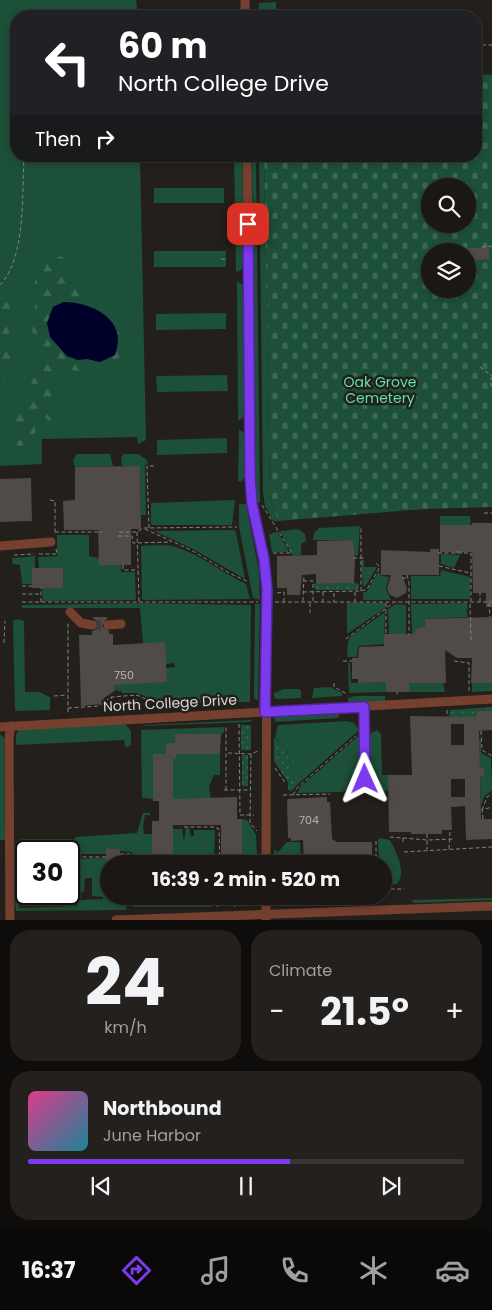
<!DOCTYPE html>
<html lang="en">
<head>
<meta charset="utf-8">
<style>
	:root { --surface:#1a1714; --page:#23201d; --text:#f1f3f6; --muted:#9f9fa0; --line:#383634; --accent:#7c3aed }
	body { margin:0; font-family:Poppins,sans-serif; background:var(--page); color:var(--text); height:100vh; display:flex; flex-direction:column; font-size:19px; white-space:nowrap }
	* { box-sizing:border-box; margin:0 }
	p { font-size:16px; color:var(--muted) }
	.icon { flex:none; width:28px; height:28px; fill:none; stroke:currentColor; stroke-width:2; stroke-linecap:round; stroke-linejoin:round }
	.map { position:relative; height:920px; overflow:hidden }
	.drawer { display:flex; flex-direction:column; gap:10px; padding:10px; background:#0e0d0b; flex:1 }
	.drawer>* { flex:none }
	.banner { position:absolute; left:10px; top:10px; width:472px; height:152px; border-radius:20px; box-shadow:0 2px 8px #0003,0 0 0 1px var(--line); background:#202124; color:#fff; overflow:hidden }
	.controls { position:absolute; left:421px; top:178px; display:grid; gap:10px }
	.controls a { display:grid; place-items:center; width:55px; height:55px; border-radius:50%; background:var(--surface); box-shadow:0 2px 8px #0003,0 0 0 1px var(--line); font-size:25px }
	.speed { position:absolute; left:15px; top:840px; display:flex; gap:10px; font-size:25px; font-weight:700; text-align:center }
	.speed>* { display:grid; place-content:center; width:65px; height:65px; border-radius:50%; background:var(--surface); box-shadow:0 2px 8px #0003,0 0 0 1px var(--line); line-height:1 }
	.speed .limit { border:2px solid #111; border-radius:8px; background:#fff; color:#111 }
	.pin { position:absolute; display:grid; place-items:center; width:42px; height:42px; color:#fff; margin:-21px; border-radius:10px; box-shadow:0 2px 8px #0006 }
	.me { position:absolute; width:55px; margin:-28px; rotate:359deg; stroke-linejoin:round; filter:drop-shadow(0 0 4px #0008) }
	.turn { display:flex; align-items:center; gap:18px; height:105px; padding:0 25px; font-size:22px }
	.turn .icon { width:65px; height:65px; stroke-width:2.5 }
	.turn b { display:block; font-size:35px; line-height:42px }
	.then { display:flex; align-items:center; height:48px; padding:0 25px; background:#0003; gap:10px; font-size:19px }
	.big { font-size:38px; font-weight:700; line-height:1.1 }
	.drawer .card { flex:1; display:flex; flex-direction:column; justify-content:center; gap:8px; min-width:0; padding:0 18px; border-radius:20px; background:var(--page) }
	.drawer .dial { align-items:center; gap:0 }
	.dial b { font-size:65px; line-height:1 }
	.song { display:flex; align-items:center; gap:15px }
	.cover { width:60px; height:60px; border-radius:8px; background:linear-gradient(135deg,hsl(330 70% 55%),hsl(190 70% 35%)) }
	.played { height:5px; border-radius:2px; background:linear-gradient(90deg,var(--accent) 60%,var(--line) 60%) }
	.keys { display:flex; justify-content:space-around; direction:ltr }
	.heat { display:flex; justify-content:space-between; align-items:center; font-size:28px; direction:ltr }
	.drawer .tiles { flex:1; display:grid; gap:10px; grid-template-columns:1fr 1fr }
	.card:last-child { grid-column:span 2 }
	.trip { position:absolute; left:100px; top:855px; width:292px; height:50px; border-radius:25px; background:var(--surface); box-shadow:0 2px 8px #0003,0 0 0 1px var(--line); font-weight:700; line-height:50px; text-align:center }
	.tab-bar { display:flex; height:80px; justify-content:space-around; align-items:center; background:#0a0908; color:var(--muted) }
	.tab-bar .icon { width:35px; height:35px }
	.tab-bar .current { color:var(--accent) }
	.tab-bar b { font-size:22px; color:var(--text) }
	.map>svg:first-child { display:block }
	.grass { fill:#1c5039 }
	.forest { fill:url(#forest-firs) }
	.cemetery { fill:url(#cemetery-stones); fill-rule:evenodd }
	.garden { fill:url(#garden-dots) }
	.water { fill:#00012a }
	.building { fill:#514b47; fill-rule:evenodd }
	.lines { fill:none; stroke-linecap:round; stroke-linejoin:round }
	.minor-tunnel { stroke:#3f3b36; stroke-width:9; stroke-dasharray:9 4.5; stroke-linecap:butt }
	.path { stroke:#84807d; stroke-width:1; stroke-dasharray:4 2.5; stroke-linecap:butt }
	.minor { stroke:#764030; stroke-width:9 }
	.route-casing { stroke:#51269a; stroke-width:12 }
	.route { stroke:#7c3aed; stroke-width:9 }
	.labels { text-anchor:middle; stroke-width:5; stroke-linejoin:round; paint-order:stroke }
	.number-label { font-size:11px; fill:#b8b4b2 }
	.park-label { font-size:14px; fill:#5be2a7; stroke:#231f1a }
	.street-label { font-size:14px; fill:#dbd7d5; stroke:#231f1a }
</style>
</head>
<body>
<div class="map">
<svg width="492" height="920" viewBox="0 0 492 920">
	<defs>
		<pattern id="forest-firs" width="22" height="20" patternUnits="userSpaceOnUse" patternTransform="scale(1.25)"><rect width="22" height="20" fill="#1c5039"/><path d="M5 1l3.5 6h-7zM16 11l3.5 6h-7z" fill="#3c6855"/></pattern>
		<pattern id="cemetery-stones" width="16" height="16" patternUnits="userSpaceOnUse" patternTransform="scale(1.25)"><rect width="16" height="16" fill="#1c5039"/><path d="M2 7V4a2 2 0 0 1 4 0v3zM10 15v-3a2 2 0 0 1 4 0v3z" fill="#3c6855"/></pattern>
		<pattern id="garden-dots" width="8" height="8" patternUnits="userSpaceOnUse" patternTransform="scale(1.25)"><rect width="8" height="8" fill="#1c5039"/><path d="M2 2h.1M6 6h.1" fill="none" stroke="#3c6855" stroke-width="1.8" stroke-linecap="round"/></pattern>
	</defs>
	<rect width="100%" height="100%" fill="#231f1a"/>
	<path class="grass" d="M 0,0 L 136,0 L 138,16 L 16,16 L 16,156 L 140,156 L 146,440 L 138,444 L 137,437 L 42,439 L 42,464 L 0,466 Z
		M 276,2 L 276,16 L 258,16 L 259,3 Z
		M 234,156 L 242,156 L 244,265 L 241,270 L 236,272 Z
		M 252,156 L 256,156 L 260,503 L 255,502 Z
		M 259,156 L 264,156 L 270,496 L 278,521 L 273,521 L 265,506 L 263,492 Z
		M 154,188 L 224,188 L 224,203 L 154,203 Z
		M 154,251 L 226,251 L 226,267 L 154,267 Z
		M 237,281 L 244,286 L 246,415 L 238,421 Z
		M 226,313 L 226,329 L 156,330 L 156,314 Z
		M 227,375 L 228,391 L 157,392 L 156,376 Z
		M 239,429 L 245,434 L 246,477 L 240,482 L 238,481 Z
		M 227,438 L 227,453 L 157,455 L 157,440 Z
		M 77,454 L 110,454 L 113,466 L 75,467 L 73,460 Z
		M 124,454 L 138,454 L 147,460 L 148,464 L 145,465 L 146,515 L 141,515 L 140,466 L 122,466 L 121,457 Z
		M 235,500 L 232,525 L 152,525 L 151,523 L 151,503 Z
		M 239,504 L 246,504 L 259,571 L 260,600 L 253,598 L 239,527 Z
		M 440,516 L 470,516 L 472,541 L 440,525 Z
		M 360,526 L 358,556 L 353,555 L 353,540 L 313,540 L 314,533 L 319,528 Z
		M 298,529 L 305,534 L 306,541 L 301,544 L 301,555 L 293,556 L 280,531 Z
		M 234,530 L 236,532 L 245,579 L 193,549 L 154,531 Z
		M 277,531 L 289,551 L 288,552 L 272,552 L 269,535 Z
		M 57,535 L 89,535 L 89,556 L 99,558 L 99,565 L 121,565 L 121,572 L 135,572 L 136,600 L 43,601 L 42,588 L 63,587 L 62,568 L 39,568 L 38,557 L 57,556 Z
		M 141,546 C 152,546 166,544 176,547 C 201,555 223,573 246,584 L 250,599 L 142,600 Z
		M 441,554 L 460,555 L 454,568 L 441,564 Z
		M 35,556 L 35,568 L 32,568 L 32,584 L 22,584 L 20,565 L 13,564 L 12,558 Z
		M 361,560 L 364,560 L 364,567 L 377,567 L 367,584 L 363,587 Z
		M 441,570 L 470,577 L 470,599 L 411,599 L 411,576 L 440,576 Z
		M 379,571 L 381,576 L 389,577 L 386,589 L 391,600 L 363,600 L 363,593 L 367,591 Z
		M 140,603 L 251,605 L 250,702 L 163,704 L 137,693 L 122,693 L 121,691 L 117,691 L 114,685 L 166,668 L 175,667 L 174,663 L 166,664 L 143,643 L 140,608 L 22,608 L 22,605 Z
		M 347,603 L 385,603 L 385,608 L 347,634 Z
		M 467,603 L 468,609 L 466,610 L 468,617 L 426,619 L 425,630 L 419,627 L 416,630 L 416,634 L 412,634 L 411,604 Z
		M 255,604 L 260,604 L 258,701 L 254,698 Z
		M 396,604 L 406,605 L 406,635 L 389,634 L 388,609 Z
		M 385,612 L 384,644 L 358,646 L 357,657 L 347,657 L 348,642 L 350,637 Z
		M 18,619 L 24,621 L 25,692 L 39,692 L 50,697 L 50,710 L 15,711 L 13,621 Z
		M 348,662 L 350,663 L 351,683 L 386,682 L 386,692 L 349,693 Z
		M 409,683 L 443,683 L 445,692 L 409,692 Z
		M 472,683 L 492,683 L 492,691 L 472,692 Z
		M 330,687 L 342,693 L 342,696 L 312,698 L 314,688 Z
		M 284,689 L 299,689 L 301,691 L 301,698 L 277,699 L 274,698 L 274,693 Z
		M 355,696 L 385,696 L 385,701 L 348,703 L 348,698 Z
		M 340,713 L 338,718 L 275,722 L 275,716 Z
		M 252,720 L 250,722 L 142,726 L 145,725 Z
		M 347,721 L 354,723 L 359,730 L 295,787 L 287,748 L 275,738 L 278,725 Z
		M 125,724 L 131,731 L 131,745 L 128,747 L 125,746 L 124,740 L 16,745 L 16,735 L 19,730 Z
		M 224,727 L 224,732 L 221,734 L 175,734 L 175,743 L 166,743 L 166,754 L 153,755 L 153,799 L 142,798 L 141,730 Z
		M 377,730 L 381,734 L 382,775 L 388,775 L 388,791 L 375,790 L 370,786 L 369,740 L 371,733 Z
		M 0,734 L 4,738 L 5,840 L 0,840 Z
		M 357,737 L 359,737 L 360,774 L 353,787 L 342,792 L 298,793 L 300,787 Z
		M 479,739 L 481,740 L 481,753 L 491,758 L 492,790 L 484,797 L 481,806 L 480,776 L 485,775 L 484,769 L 480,768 Z
		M 176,754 L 220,754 L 220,775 L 214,775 L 209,786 L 211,799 L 173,799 L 173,759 Z
		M 143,813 L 150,813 L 150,815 L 145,815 L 143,827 L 144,834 L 152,834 L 152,864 L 133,864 L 132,852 L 120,851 L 119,849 L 106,848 L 106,854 L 76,854 L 75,837 L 137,833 Z
		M 242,819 L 247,820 L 256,835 L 257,855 L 250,864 L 224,864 L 221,860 L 242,860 Z
		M 186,828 L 189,828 L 191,836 L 194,836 L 194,830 L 215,830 L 214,864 L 173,863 L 173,829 L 182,829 L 184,841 Z
		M 380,838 L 390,840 C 396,852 407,872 397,884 L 384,885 L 384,864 L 379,864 L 378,840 Z
		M 287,842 L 300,842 L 301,859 L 295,864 L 274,864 L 274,849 L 278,852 Z
		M 106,858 L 106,865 L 109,865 L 109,896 L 128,898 L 126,910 L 16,911 L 15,903 L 19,903 L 19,908 L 77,906 L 77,900 L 103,899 L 103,897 L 92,896 L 92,878 L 85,878 L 84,893 L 77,890 L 76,859 Z
		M 134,896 L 221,896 L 215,905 L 209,907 L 134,907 Z
		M 274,896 L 325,896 L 320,901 L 288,903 L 286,901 L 285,903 L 277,903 Z
		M 492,898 L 492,900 L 414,903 L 411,900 Z"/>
	<path class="forest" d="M 56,256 L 63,257 L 67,264 L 66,274 C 78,282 84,291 86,305 L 81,302 L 47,323 C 51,342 66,361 87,359 L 87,368 L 80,372 L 61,367 L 51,402 L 53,417 L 50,421 L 45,418 L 37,420 L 33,444 L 18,446 C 1,427 34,387 38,365 C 40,352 32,336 31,323 C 31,316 35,312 35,305 C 35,301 34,297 34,293 C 33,278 42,263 56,256 Z
		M 7,292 C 17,306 10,315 9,330 C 9,341 14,353 10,365 C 8,373 3,382 0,390 L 0,299 Z
		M 117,331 C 125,338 125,346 124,355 L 110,362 L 100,362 L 109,358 L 119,344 Z"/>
	<path class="cemetery" d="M 476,74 L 492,75 L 492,507 L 424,509 L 278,521 L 270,496 L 264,156 L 476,156 ZM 430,186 L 468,186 L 468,224 L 430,224 ZM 430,251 L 468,251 L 468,289 L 430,289 Z"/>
	<path class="garden" d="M 314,584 L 354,583 L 359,584 L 358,590 L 315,590 Z
		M 492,707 L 492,711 L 477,711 L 476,717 L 449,717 L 450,710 Z
		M 241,725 L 251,725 L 251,750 L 241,750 Z
		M 274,738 L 287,748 L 295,787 L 291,791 L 288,790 L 288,782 L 274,761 Z
		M 242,755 L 248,755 L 248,786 L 242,786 Z"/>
	<path class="water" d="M 63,302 C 92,302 129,320 115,355 L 100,362 L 87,359 L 78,360 L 67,356 L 50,337 L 47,323 L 53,307 Z"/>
	<path class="building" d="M 489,247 L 489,259 L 469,260 L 468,248 Z
		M 140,466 L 141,529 L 131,529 L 131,565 L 99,565 L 98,530 L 64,530 L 63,501 L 75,500 L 75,467 Z
		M 31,478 L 32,521 L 0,522 L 0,479 Z
		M 472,523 L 492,523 L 492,607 L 486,607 L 486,593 L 473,593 L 472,552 L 440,552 L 440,525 L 472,525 Z
		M 353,540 L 355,562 L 354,583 L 316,584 L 316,574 L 302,575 L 300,595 L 287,595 L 287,588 L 277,588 L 277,556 L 317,555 L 317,541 Z
		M 430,549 L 439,549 L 439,575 L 402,575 L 407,588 L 406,593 L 397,598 L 390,595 L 387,589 L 391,575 L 381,575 L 381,550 L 430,552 Z
		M 32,568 L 63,568 L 63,588 L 32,588 Z
		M 92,617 L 108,617 L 102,626 L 109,631 L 109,634 L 113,634 L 113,645 L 165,642 L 167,682 L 114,685 L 116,690 L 104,698 L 102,704 L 81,706 L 79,635 L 92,635 L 92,631 L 97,629 L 98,622 Z
		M 492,617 L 492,683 L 471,683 L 472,658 L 457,658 L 445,650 L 446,683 L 409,683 L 409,692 L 386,692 L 386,682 L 358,683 L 358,679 L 352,679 L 352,658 L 358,658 L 359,647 L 384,646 L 384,634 L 414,634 L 417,628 L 425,627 L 425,619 Z
		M 477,711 L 492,711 L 492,730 L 479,731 L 480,768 L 484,768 L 485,776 L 480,776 L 481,819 L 492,819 L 492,839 L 466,840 L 465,806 L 451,807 L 452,830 L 442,830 L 442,834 L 411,834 L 411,832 L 389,832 L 388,775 L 412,775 L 410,716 L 476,717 ZM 451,724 L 464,724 L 464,745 L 451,745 ZM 451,779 L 465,779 L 465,797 L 451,797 Z
		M 175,734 L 221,734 L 220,754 L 176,754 L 176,759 L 173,759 L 173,799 L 237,797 L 237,819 L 242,819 L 242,860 L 221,860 L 221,825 L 173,825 L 173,864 L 152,864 L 152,821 L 159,821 L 159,801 L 153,801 L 153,754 L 166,754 L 166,743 L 175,743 Z
		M 327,797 L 327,802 L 330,802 L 332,839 L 337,842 L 372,842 L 372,864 L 304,864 L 303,840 L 291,841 L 291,838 L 288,838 L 287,802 L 288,799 Z
		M 106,848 L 120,849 L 120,864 L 106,864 Z"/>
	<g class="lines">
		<path class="minor-tunnel" d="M 92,625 L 108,625"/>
		<path class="path" d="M 482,45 L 492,45
			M 482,247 L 492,246
			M 221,259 L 226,259
			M 0,285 C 26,258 22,193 24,156
			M 480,367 L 492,376
			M 492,377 L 490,381 L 492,388
			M 50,500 L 55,501 L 55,535
			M 262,505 L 292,553 L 271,553
			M 484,513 L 492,513
			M 149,528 L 147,466 L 154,466
			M 145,529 L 191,550 L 231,574 L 249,582
			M 55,532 L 102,532
			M 119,532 L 137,532 L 143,528 L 237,527
			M 137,532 L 139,601
			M 118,536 L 132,536 L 133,543 L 171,542
			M 455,552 L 463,552
			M 438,553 L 471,553 L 471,601
			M 39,554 L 57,554 L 56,549
			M 14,555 L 34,554
			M 353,558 L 364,558
			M 123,565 L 123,570 L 138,570
			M 439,566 L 470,573
			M 407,575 L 409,582 L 409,635
			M 402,578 L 407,578
			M 303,581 L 313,581 L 313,602
			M 22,586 L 32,586
			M 361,591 L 361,526
			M 303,592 L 361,591 L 367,589 L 380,567 L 375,562
			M 323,592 L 323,602
			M 355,592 L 355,601
			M 277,593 L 284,592 L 284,602
			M 334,593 L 334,602
			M 22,594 L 41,594
			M 303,601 L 304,575
			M 22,602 L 258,602
			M 41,602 L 41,588
			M 275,602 L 492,602
			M 480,602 L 480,593
			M 310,603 L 310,613
			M 386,603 L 386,634
			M 489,603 L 490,617
			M 470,604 L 471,640
			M 346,639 L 393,603
			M 4,643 L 5,621
			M 343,661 L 352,661
			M 454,661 L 469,663 L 469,691
			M 334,683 L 334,687 L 347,694
			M 397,694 L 397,692
			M 54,696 L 67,695
			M 111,697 L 117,709
			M 68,708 L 99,706 L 111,697 L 137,695 L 163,707
			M 136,709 L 137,695
			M 447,710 L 447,717
			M 68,712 L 68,623
			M 239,724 L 240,815 L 254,815
			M 481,731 L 482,750 L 492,756
			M 228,753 L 251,754 L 258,751
			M 251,754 L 250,823 L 257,831
			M 275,768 L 286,784
			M 224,790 L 249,790
			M 226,790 L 226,725
			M 283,795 L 330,794
			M 293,795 L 297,788 L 356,736
			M 482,810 L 487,797 L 492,794
			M 483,819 L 482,810 L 492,807
			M 184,827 L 214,827 L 219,829 L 220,864
			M 427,834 L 427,850
			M 390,837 L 428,840 L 453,839
			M 403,838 L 403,844
			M 376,841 L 376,864
			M 449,849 L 450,830
			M 404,852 L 492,847
			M 120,854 L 130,854
			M 76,857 L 106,857
			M 384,889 L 404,889
			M 122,896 L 131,896
			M 226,896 L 235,907
			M 217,907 L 225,896"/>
		<path class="minor" d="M 245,0 L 245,16
			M 247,156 L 251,488 C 253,522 264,555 267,589 L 266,864
			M 0,546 L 51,542
			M 70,612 L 81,623 L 92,625
			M 108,625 L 121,624
			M 364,707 L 365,779
			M 0,727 L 492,699
			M 10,920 L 9,738 L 11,726
			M 116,920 L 492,906
			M 266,920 L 266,896"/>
	</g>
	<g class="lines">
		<defs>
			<path id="route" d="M 248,224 L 250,476 L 252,504 L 264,559 L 267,589 L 265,712 L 364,707 L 365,779"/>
		</defs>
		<use href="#route" class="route-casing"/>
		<use href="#route" class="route"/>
	</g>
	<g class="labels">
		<g class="number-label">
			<text x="124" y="679">750</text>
			<text x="309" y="824">704</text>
		</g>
		<g class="park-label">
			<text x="380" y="387">Oak Grove<tspan x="380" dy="16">Cemetery</tspan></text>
		</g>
		<g class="street-label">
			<text transform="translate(170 703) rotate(-3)" y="5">North College Drive</text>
		</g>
	</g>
</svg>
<div class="controls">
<a><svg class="icon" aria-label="search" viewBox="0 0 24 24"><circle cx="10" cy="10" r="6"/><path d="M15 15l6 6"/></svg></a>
<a><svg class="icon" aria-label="layers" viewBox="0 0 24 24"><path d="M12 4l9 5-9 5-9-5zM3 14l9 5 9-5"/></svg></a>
</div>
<div class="speed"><div class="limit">30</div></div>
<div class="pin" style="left:248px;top:224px;background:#d93025"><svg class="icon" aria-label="arrive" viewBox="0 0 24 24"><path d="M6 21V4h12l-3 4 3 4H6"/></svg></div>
<svg class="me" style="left:365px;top:779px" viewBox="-20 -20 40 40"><path d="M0-17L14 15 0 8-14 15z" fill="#7c3aed" stroke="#fff" stroke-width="4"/></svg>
<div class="trip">16:39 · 2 min · 520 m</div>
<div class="banner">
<div class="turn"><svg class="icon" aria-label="left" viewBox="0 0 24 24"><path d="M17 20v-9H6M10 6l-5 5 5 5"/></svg><div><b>60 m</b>North College Drive</div></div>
<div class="then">Then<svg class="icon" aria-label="right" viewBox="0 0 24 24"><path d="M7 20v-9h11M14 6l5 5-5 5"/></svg></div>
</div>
</div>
<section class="drawer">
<div class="tiles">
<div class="card dial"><b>24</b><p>km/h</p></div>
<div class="card"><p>Climate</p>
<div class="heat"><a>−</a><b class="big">21.5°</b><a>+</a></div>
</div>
<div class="card">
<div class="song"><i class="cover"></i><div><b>Northbound</b><p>June Harbor</p></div></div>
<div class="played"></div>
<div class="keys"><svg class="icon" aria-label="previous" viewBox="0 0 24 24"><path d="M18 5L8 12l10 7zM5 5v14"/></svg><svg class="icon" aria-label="pause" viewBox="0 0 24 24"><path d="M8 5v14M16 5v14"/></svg><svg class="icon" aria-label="next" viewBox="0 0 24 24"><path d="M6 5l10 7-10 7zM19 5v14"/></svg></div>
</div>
</div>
</section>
<nav class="tab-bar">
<b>16:37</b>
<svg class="icon current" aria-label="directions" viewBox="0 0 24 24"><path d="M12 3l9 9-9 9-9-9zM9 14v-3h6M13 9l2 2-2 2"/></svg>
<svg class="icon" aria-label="music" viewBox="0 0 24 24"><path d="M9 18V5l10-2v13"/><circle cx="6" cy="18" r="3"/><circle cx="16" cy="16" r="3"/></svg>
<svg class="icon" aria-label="phone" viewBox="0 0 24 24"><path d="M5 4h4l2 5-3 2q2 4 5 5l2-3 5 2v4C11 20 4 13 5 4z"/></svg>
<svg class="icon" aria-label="climate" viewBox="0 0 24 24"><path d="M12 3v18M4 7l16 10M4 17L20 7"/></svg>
<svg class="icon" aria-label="car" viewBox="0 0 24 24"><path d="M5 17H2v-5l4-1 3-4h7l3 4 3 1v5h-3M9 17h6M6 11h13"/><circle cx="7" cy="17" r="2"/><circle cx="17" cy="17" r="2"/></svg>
</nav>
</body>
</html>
